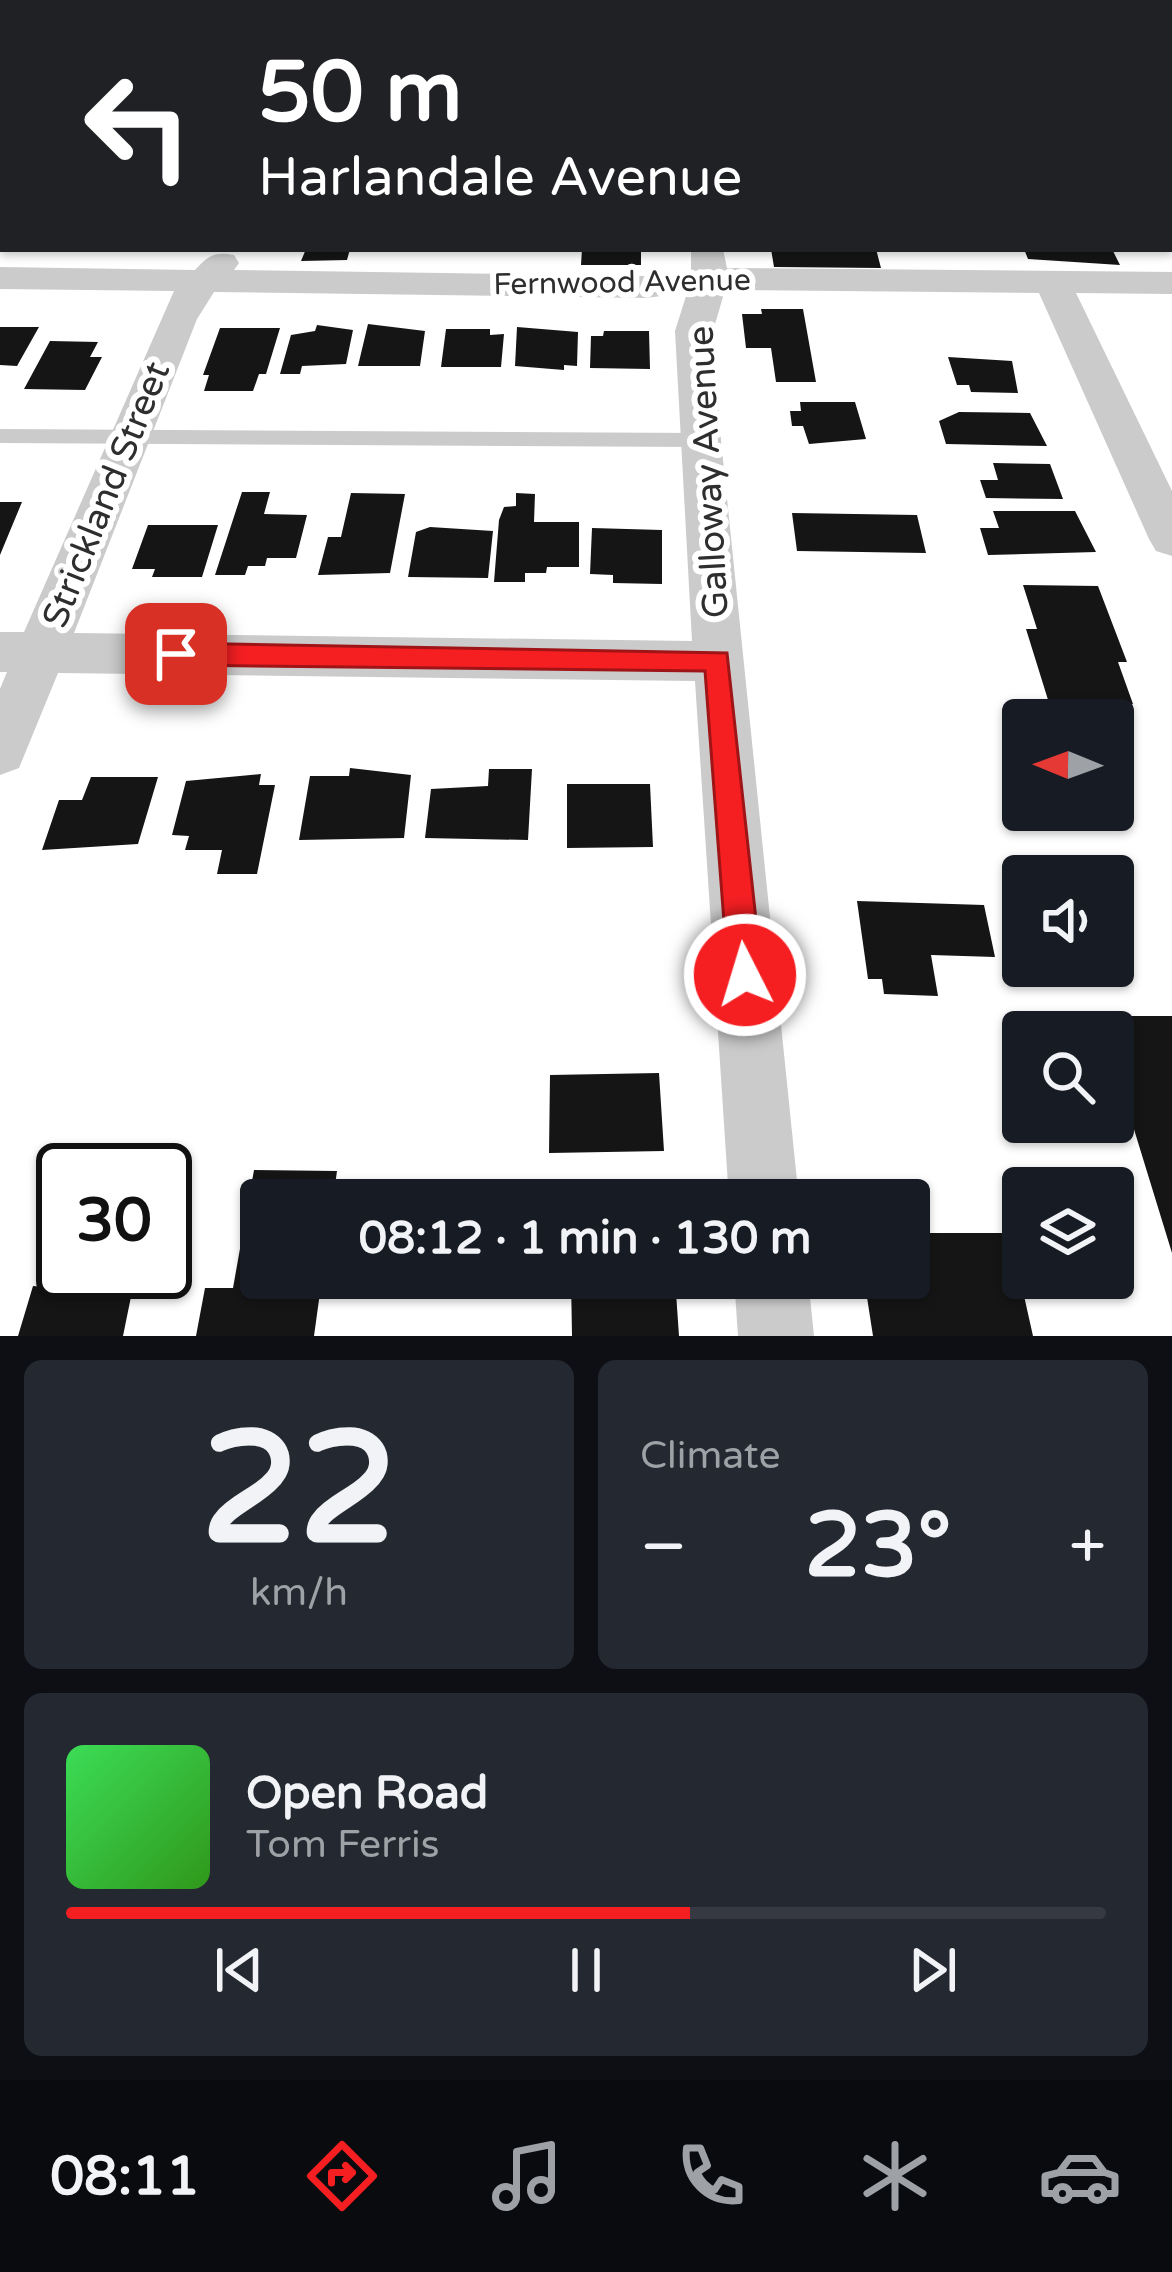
<!DOCTYPE html>
<html lang="en">
<head>
<meta charset="utf-8">
<style>
	:root { --surface:#171b24; --page:#242831; --text:#f1f3f6; --muted:#9ea1a6; --line:#363941; --accent:#f51f22 }
	body { margin:0; font-family:"Varela Round",sans-serif; background:var(--page); color:var(--text); height:100vh; display:flex; flex-direction:column; font-size:45px; white-space:nowrap }
	* { box-sizing:border-box; margin:0 }
	p { font-size:39px; color:var(--muted) }
	.icon { flex:none; width:66px; height:66px; fill:none; stroke:currentColor; stroke-width:2; stroke-linecap:round; stroke-linejoin:round }
	.map { position:relative; height:1336px; overflow:hidden }
	.details { display:flex; flex-direction:column; gap:24px; padding:24px; background:#0d0f14; flex:1 }
	.details>* { flex:none }
	.banner { position:absolute; left:0px; top:0px; width:1173px; height:252px; box-shadow:0 3px 9px #0004; background:#202124; color:#fff; overflow:hidden }
	.needle { width:78px; rotate:271deg }
	.buttons { position:absolute; left:1002px; top:699px; display:grid; gap:24px }
	.buttons a { display:grid; place-items:center; width:132px; height:132px; border-radius:12px; background:var(--surface); box-shadow:0 3px 9px #0004; font-size:60px }
	.speed { position:absolute; left:36px; top:1143px; display:flex; gap:24px; font-size:60px; font-weight:700; text-align:center }
	.speed>* { display:grid; place-content:center; width:156px; height:156px; border-radius:50%; background:var(--surface); box-shadow:0 3px 9px #0004; line-height:1 }
	.speed .limit { border:6px solid #111; border-radius:18px; background:#fff; color:#111 }
	.pin { position:absolute; display:grid; place-items:center; width:102px; height:102px; color:#fff; margin:-51px; border-radius:24px; box-shadow:0 6px 18px #0006 }
	.me { position:absolute; width:132px; margin:-66px; rotate:355deg; stroke-linejoin:round; filter:drop-shadow(0 0 9px #0008) }
	.turn { display:flex; align-items:center; gap:42px; height:252px; padding:0 60px; font-size:54px }
	.turn .icon { width:156px; height:156px; stroke-width:2.5 }
	.turn b { display:block; font-size:84px; line-height:102px }
	.big { font-size:90px; font-weight:700; line-height:1.1 }
	.details .widget { flex:1; display:flex; flex-direction:column; justify-content:center; gap:18px; min-width:0; padding:0 42px; border-radius:18px; background:var(--page) }
	.details .dial { align-items:center; gap:0 }
	.dial b { font-size:156px; line-height:1 }
	.song { display:flex; align-items:center; gap:36px }
	.cover { width:144px; height:144px; border-radius:18px; background:linear-gradient(135deg,hsl(130 70% 55%),hsl(110 70% 35%)) }
	.played { height:12px; border-radius:6px; background:linear-gradient(90deg,var(--accent) 60%,var(--line) 60%) }
	.keys { display:flex; justify-content:space-around; direction:ltr }
	.heat { display:flex; justify-content:space-between; align-items:center; font-size:66px; direction:ltr }
	.details .tiles { flex:1; display:grid; gap:24px; grid-template-columns:1fr 1fr }
	.widget:last-child { grid-column:span 2 }
	.trip { position:absolute; left:240px; top:1179px; width:690px; height:120px; border-radius:12px; background:var(--surface); box-shadow:0 3px 9px #0004; font-weight:700; line-height:120px; text-align:center }
	.tab-bar { display:flex; height:192px; justify-content:space-around; align-items:center; background:#090b0e; color:var(--muted) }
	.tab-bar .icon { width:84px; height:84px }
	.tab-bar .on { color:var(--accent) }
	.tab-bar b { font-size:54px; color:var(--text) }
	.map>svg:first-child { display:block }
	.building { fill:#151515 }
	.lines { fill:none; stroke-linecap:round; stroke-linejoin:round }
	.service { fill:#cbcbcb; fill-rule:evenodd }
	.minor { fill:#cbcbcb; fill-rule:evenodd }
	.route { fill:#f51f22; stroke:#9f1416; stroke-width:3 }
	.labels { text-anchor:middle; stroke-width:12; stroke-linejoin:round; paint-order:stroke }
	.far-street-label { font-size:30px; fill:#2e2e2e; stroke:#fff }
	.street-label { font-size:36px; fill:#2e2e2e; stroke:#fff }
</style>
</head>
<body>
<div class="map">
<svg width="1172" height="1336" viewBox="0 0 1172 1336">
	<rect width="100%" height="100%" fill="#fff"/>
	<path class="building" d="M 306,249 L 350,249 L 347,260 L 301,261 Z
		M 582,249 L 641,250 L 641,265 L 581,265 Z
		M 771,249 L 876,249 L 881,268 L 774,267 Z
		M 1024,249 L 1112,249 L 1120,265 L 1028,259 Z
		M 761,309 L 803,309 L 816,382 L 776,382 L 771,348 L 746,348 L 742,314 L 762,314 Z
		M 368,324 L 425,331 L 420,366 L 358,366 Z
		M 317,325 L 353,330 L 346,364 L 302,366 L 300,374 L 280,374 L 291,335 L 315,331 Z
		M 0,327 L 39,327 L 17,366 L 0,365 Z
		M 517,327 L 578,332 L 577,366 L 564,365 L 564,370 L 515,366 Z
		M 220,328 L 280,328 L 266,374 L 259,374 L 253,391 L 204,391 L 209,375 L 203,375 Z
		M 446,329 L 490,329 L 490,335 L 504,334 L 501,367 L 441,367 Z
		M 604,331 L 649,331 L 650,369 L 590,368 L 591,336 L 603,336 Z
		M 50,341 L 98,342 L 90,357 L 102,357 L 85,390 L 24,389 Z
		M 948,357 L 1012,361 L 1018,393 L 971,392 L 969,385 L 957,385 Z
		M 800,402 L 855,402 L 866,439 L 809,444 L 803,426 L 792,426 L 790,411 L 801,411 Z
		M 959,412 L 1030,413 L 1047,446 L 946,444 L 939,421 Z
		M 993,463 L 1050,464 L 1063,499 L 986,498 L 980,480 L 998,480 Z
		M 242,492 L 270,492 L 264,514 L 307,515 L 296,558 L 267,558 L 265,566 L 248,566 L 245,575 L 215,575 Z
		M 351,493 L 405,494 L 390,573 L 318,575 L 328,537 L 341,537 Z
		M 516,493 L 535,494 L 534,522 L 579,522 L 579,567 L 547,567 L 546,573 L 525,573 L 525,582 L 494,582 L 499,520 L 504,507 L 516,506 Z
		M 0,502 L 22,502 L 0,555 Z
		M 993,511 L 1075,511 L 1096,552 L 988,555 L 980,528 L 999,528 Z
		M 792,513 L 917,515 L 926,553 L 797,551 Z
		M 148,525 L 218,525 L 202,577 L 152,577 L 155,569 L 132,569 Z
		M 430,527 L 493,531 L 488,578 L 408,577 L 416,532 Z
		M 592,528 L 662,530 L 662,584 L 613,583 L 613,575 L 590,574 Z
		M 1023,585 L 1098,586 L 1127,662 L 1118,662 L 1133,704 L 1049,703 L 1026,629 L 1037,629 Z
		M 350,768 L 411,775 L 404,838 L 299,840 L 310,776 L 349,776 Z
		M 489,769 L 532,769 L 528,840 L 425,838 L 431,789 L 488,786 Z
		M 261,774 L 259,785 L 275,785 L 257,874 L 217,874 L 222,850 L 185,850 L 189,836 L 172,835 L 186,781 Z
		M 91,777 L 158,777 L 138,844 L 42,850 L 59,800 L 82,800 Z
		M 567,784 L 650,784 L 653,847 L 567,848 Z
		M 857,901 L 984,905 L 995,957 L 931,955 L 938,996 L 884,994 L 882,979 L 868,979 Z
		M 1100,1016 L 1172,1016 L 1172,1253 L 1113,1061 L 1113,1032 L 1104,1032 Z
		M 659,1073 L 664,1151 L 549,1153 L 550,1075 Z
		M 254,1170 L 337,1171 L 333,1200 L 261,1200 L 261,1278 L 322,1278 L 314,1336 L 196,1336 L 205,1288 L 233,1288 Z
		M 909,1233 L 1010,1233 L 1033,1336 L 873,1336 L 864,1278 L 909,1278 Z
		M 55,1248 L 63,1248 L 63,1272 L 136,1272 L 123,1336 L 18,1336 L 33,1286 L 45,1287 Z
		M 571,1278 L 675,1278 L 679,1336 L 572,1336 Z"/>
	<g class="lines">
		<path class="service" d="M 0,429 L 700,433 L 710,440 L 700,447 L 0,443 Z"/>
		<path class="minor" d="M 668,0 L 694,0 L 694,3 L 668,3 Z
			M 1012,0 L 1038,0 L 1039,3 L 1013,3 Z
			M 1170,228 L 1172,228 L 1172,251 L 1162,249 L 1170,249 Z
			M 691,249 L 723,249 L 727,268 L 1172,272 L 1172,294 L 1076,293 L 1172,491 L 1172,556 L 1156,551 L 1149,539 L 1039,293 L 725,290 L 713,331 L 721,440 L 799,1200 L 729,1200 L 695,681 L 58,673 L 19,768 L 0,775 L 0,689 L 7,672 L 0,672 L 0,632 L 24,632 L 174,291 L 0,289 L 0,267 L 195,270 C 208,256 214,251 234,255 L 239,263 L 234,270 L 645,276 L 691,270 ZM 214,292 L 645,298 L 687,293 L 675,331 L 692,641 L 74,633 L 197,319 Z
			M 734,1278 L 808,1278 L 814,1336 L 738,1336 Z"/>
	</g>
	<path class="route" d="M 176,643 L 727,653 L 762,975 L 757,987 L 745,992 L 733,987 L 728,975 L 705,671 L 176,665 L 162,654 Z"/>
	<g class="labels">
		<g class="far-street-label">
			<text transform="translate(622 282) rotate(-1)" y="10">Fernwood Avenue</text>
		</g>
		<g class="street-label">
			<text transform="translate(707 472) rotate(-93)" y="13">Galloway Avenue</text>
			<text transform="translate(105 494) rotate(-68)" y="13">Strickland Street</text>
		</g>
	</g>
</svg>
<div class="buttons">
<a><svg class="needle" viewBox="-14 -14 28 28"><path d="M0-13l5 13h-10z" fill="#e53935"/><path d="M0 13l5-13h-10z" fill="#9ea1a6"/></svg></a>
<a><svg class="icon" aria-label="sound" viewBox="0 0 24 24"><path d="M4 9h4l5-4v14l-5-4H4zM17 9q2 3 0 6"/></svg></a>
<a><svg class="icon" aria-label="search" viewBox="0 0 24 24"><circle cx="10" cy="10" r="6"/><path d="M15 15l6 6"/></svg></a>
<a><svg class="icon" aria-label="layers" viewBox="0 0 24 24"><path d="M12 4l9 5-9 5-9-5zM3 14l9 5 9-5"/></svg></a>
</div>
<div class="speed"><div class="limit">30</div></div>
<div class="pin" style="left:176px;top:654px;background:#d93025"><svg class="icon" aria-label="arrive" viewBox="0 0 24 24"><path d="M6 21V4h12l-3 4 3 4H6"/></svg></div>
<svg class="me" style="left:745px;top:975px" viewBox="-20 -20 40 40"><circle r="17" fill="#f51f22" stroke="#fff" stroke-width="3"/><path d="M0-11L8 9 0 5-8 9z" fill="#fff"/></svg>
<div class="trip">08:12 · 1 min · 130 m</div>
<div class="banner">
<div class="turn"><svg class="icon" aria-label="left" viewBox="0 0 24 24"><path d="M17 20v-9H6M10 6l-5 5 5 5"/></svg><div><b>50 m</b>Harlandale Avenue</div></div>
</div>
</div>
<section class="details">
<div class="tiles">
<div class="widget dial"><b>22</b><p>km/h</p></div>
<div class="widget"><p>Climate</p>
<div class="heat"><a>−</a><b class="big">23°</b><a>+</a></div>
</div>
<div class="widget">
<div class="song"><i class="cover"></i><div><b>Open Road</b><p>Tom Ferris</p></div></div>
<div class="played"></div>
<div class="keys"><svg class="icon" aria-label="previous" viewBox="0 0 24 24"><path d="M18 5L8 12l10 7zM5 5v14"/></svg><svg class="icon" aria-label="pause" viewBox="0 0 24 24"><path d="M8 5v14M16 5v14"/></svg><svg class="icon" aria-label="next" viewBox="0 0 24 24"><path d="M6 5l10 7-10 7zM19 5v14"/></svg></div>
</div>
</div>
</section>
<nav class="tab-bar">
<b>08:11</b>
<svg class="icon on" aria-label="directions" viewBox="0 0 24 24"><path d="M12 3l9 9-9 9-9-9zM9 14v-3h6M13 9l2 2-2 2"/></svg>
<svg class="icon" aria-label="music" viewBox="0 0 24 24"><path d="M9 18V5l10-2v13"/><circle cx="6" cy="18" r="3"/><circle cx="16" cy="16" r="3"/></svg>
<svg class="icon" aria-label="phone" viewBox="0 0 24 24"><path d="M5 4h4l2 5-3 2q2 4 5 5l2-3 5 2v4C11 20 4 13 5 4z"/></svg>
<svg class="icon" aria-label="climate" viewBox="0 0 24 24"><path d="M12 3v18M4 7l16 10M4 17L20 7"/></svg>
<svg class="icon" aria-label="car" viewBox="0 0 24 24"><path d="M5 17H2v-5l4-1 3-4h7l3 4 3 1v5h-3M9 17h6M6 11h13"/><circle cx="7" cy="17" r="2"/><circle cx="17" cy="17" r="2"/></svg>
</nav>
</body>
</html>
